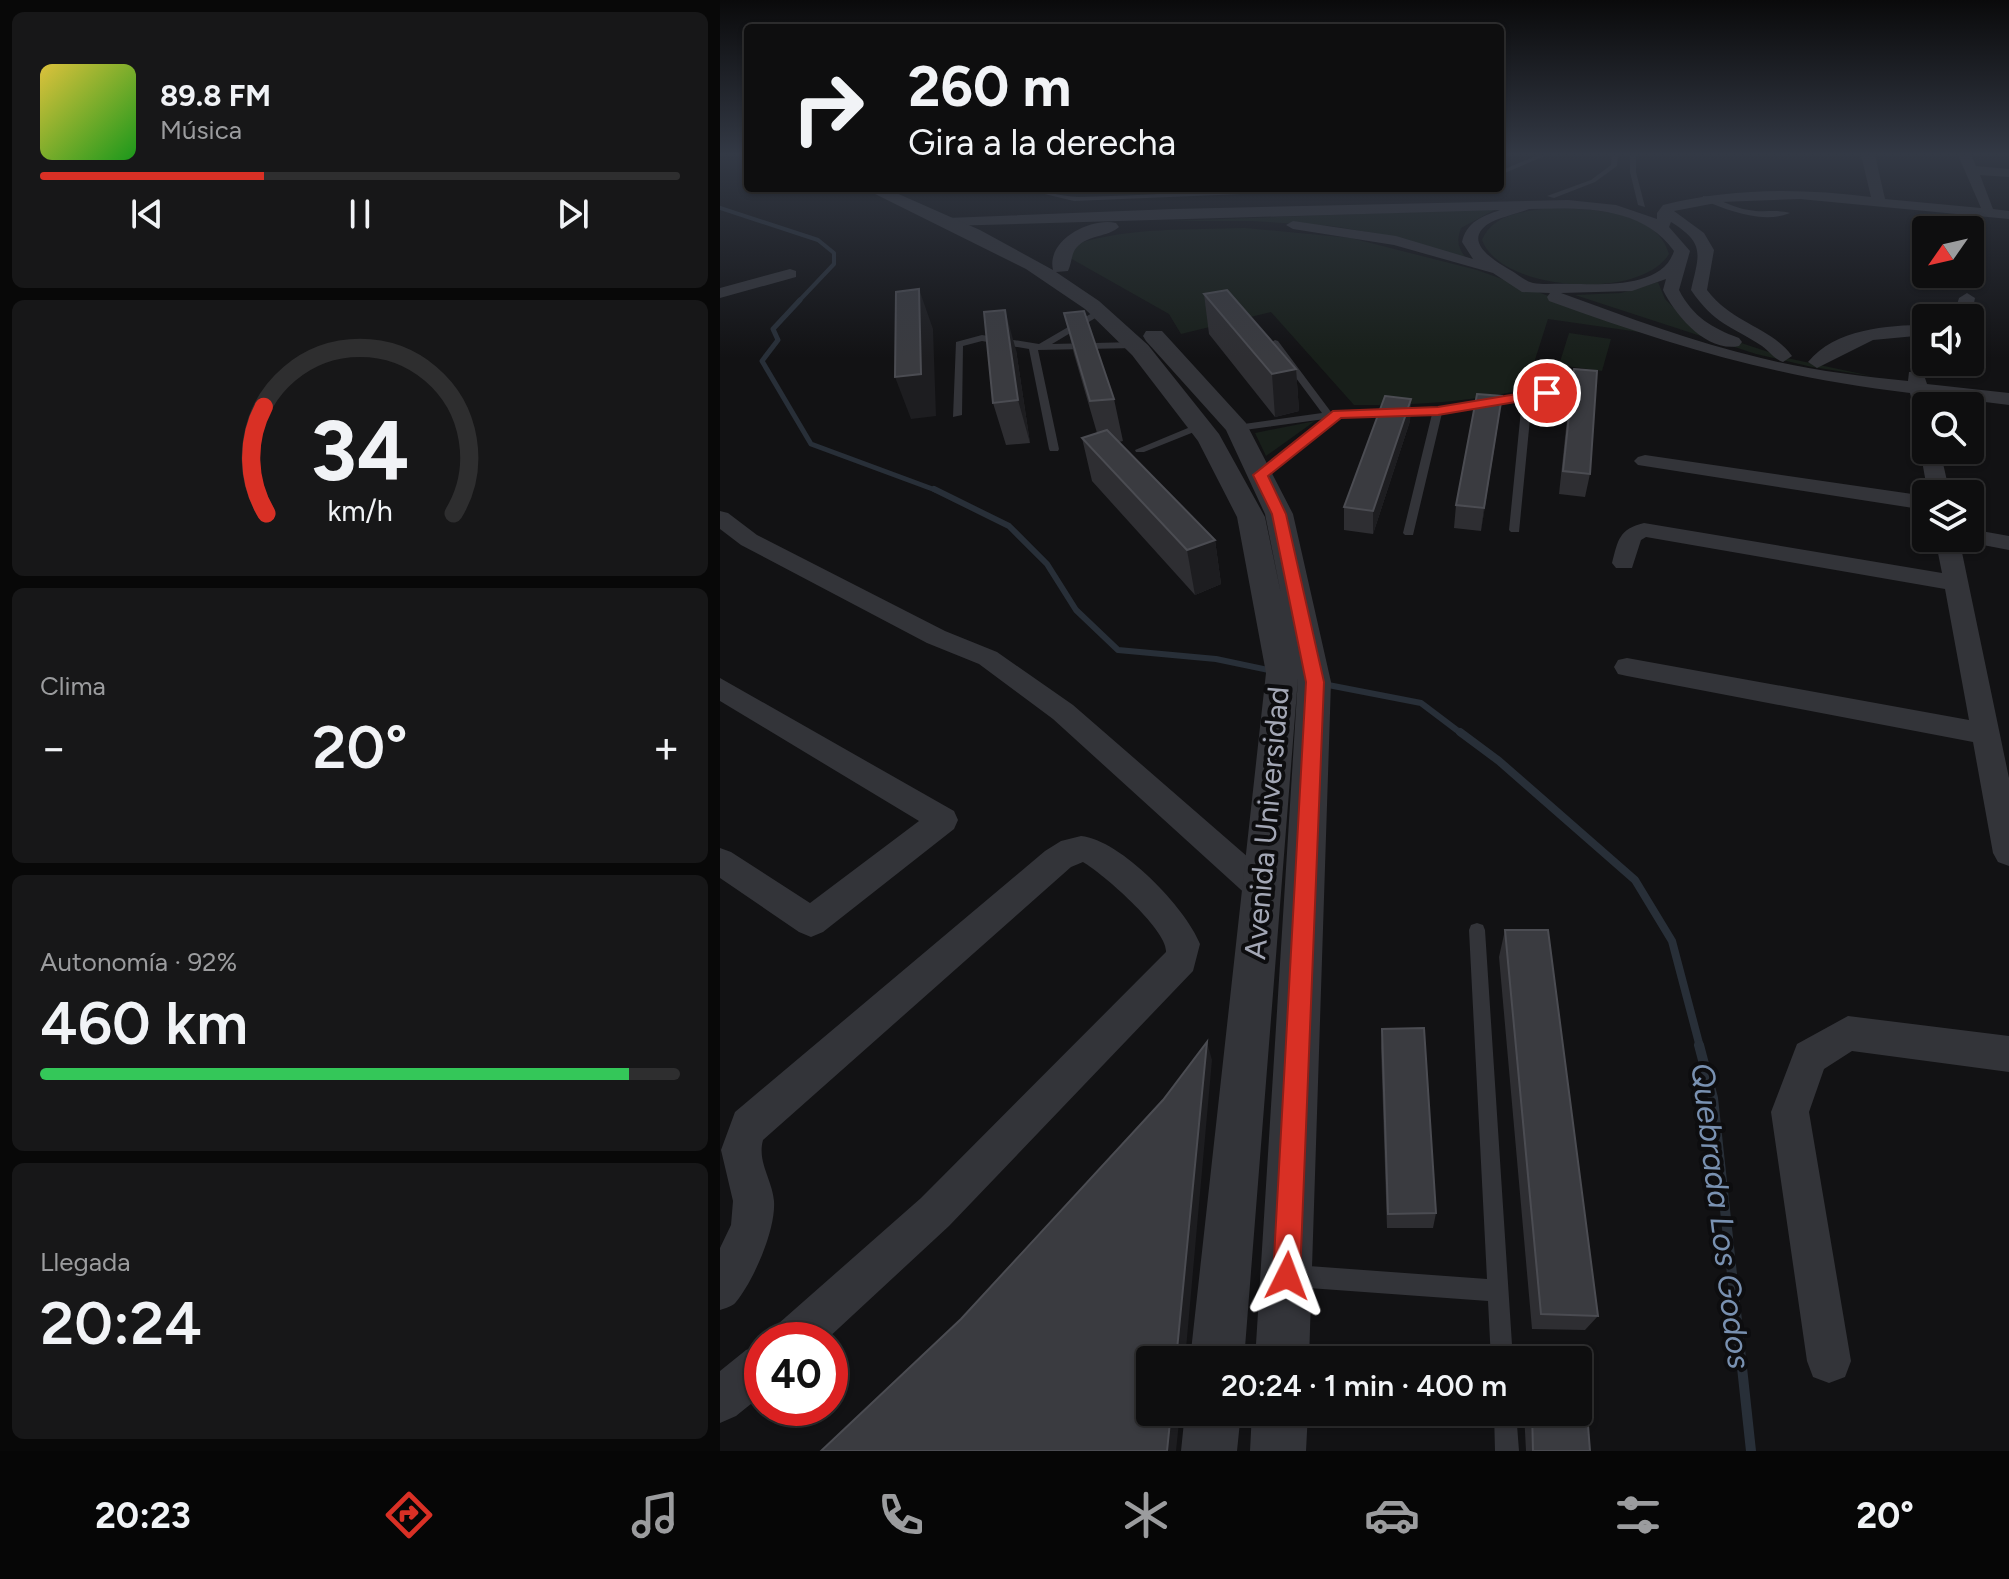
<!DOCTYPE html>
<html lang="es">
<head>
<meta charset="utf-8">
<style>
	:root { --surface:#0e0e0f; --page:#171718; --text:#f1f3f6; --muted:#9b9c9e; --line:#2e2e2f; --accent:#d93025 }
	body { margin:0; font-family:Figtree,sans-serif; background:var(--page); color:var(--text); height:100vh; display:flex; flex-direction:column; font-size:30px; white-space:nowrap }
	* { box-sizing:border-box; margin:0 }
	p { font-size:26px; color:var(--muted) }
	.icon { flex:none; width:44px; height:44px; fill:none; stroke:currentColor; stroke-width:2; stroke-linecap:round; stroke-linejoin:round }
	.map { position:relative; flex:1; overflow:hidden }
	.sheet { display:flex; flex-direction:column; gap:12px; padding:12px; background:#080808; width:720px }
	.sheet>* { flex:none }
	.banner { position:absolute; left:24px; top:24px; width:760px; height:168px; border-radius:8px; box-shadow:0 2px 6px #0004,0 0 0 2px var(--line); background:#0e0e0f; color:var(--text); overflow:hidden }
	.needle { width:52px; rotate:236deg }
	.controls { position:absolute; left:1192px; top:216px; display:grid; gap:16px }
	.controls a { display:grid; place-items:center; width:72px; height:72px; border-radius:8px; background:var(--surface); box-shadow:0 2px 6px #0004,0 0 0 2px var(--line); font-size:40px }
	.speed { position:absolute; left:24px; top:1322px; display:flex; gap:16px; font-size:40px; font-weight:700; text-align:center }
	.speed>* { display:grid; place-content:center; width:104px; height:104px; border-radius:50%; background:var(--surface); box-shadow:0 2px 6px #0004,0 0 0 2px var(--line); line-height:1 }
	.speed .limit { border:12px solid #d22; background:#fff; color:#111 }
	.pin { position:absolute; display:grid; place-items:center; width:68px; height:68px; color:#fff; margin:-34px; border:4px solid #fff; border-radius:50%; box-shadow:0 2px 8px #0007 }
	.me { position:absolute; width:88px; margin:-44px; rotate:3deg; stroke-linejoin:round; filter:drop-shadow(0 0 6px #0008) }
	.turn { display:flex; align-items:center; gap:28px; height:168px; padding:0 32px; font-size:36px }
	.turn .icon { width:104px; height:104px; stroke-width:2.5 }
	.turn b { display:block; font-size:56px; line-height:68px }
	.big { font-size:60px; font-weight:600; line-height:1.1 }
	.sheet .tile { flex:1; display:flex; flex-direction:column; justify-content:center; gap:12px; min-width:0; padding:0 28px; border-radius:12px; background:var(--page) }
	.sheet .dial { align-items:center; gap:0 }
	.dial svg { height:208px; overflow:visible; fill:none; stroke:var(--line); stroke-width:7; stroke-linecap:round; text-anchor:middle }
	.dial text { fill:var(--text); stroke:none }
	.song { display:flex; align-items:center; gap:24px }
	.cover { width:96px; height:96px; border-radius:12px; background:linear-gradient(135deg,hsl(50 70% 55%),hsl(120 70% 35%)) }
	.played { height:8px; border-radius:4px; background:linear-gradient(90deg,var(--accent) 35%,var(--line) 35%) }
	.keys { display:flex; justify-content:space-around; direction:ltr }
	.heat { display:flex; justify-content:space-between; align-items:center; font-size:44px; direction:ltr }
	.charge { height:12px; border-radius:6px; background:linear-gradient(90deg,#34c759 92%,var(--line) 0) }
	.trip { position:absolute; left:416px; top:1346px; width:456px; height:80px; border-radius:8px; background:var(--surface); box-shadow:0 2px 6px #0004,0 0 0 2px var(--line); font-weight:600; line-height:80px; text-align:center }
	.menu { display:flex; height:128px; justify-content:space-around; align-items:center; background:#060606; color:var(--muted) }
	.menu .icon { width:56px; height:56px }
	.menu .on { color:var(--accent) }
	.menu b { font-size:36px; color:var(--text) }
	main { display:flex; flex:1; min-height:0 }
	.map>svg:first-child { display:block }
	.green { fill:#181f1a }
	.lines { fill:none; stroke-linecap:round; stroke-linejoin:round }
	.stream-far4 { stroke:#282f38; stroke-width:4 }
	.stream-far3 { stroke:#282f38; stroke-width:5 }
	.stream-far2 { stroke:#282f38; stroke-width:6 }
	.stream-far1 { stroke:#282f38; stroke-width:8 }
	.stream { stroke:#282f38; stroke-width:10 }
	.service { fill:#333439; fill-rule:evenodd }
	.minor { fill:#333439; fill-rule:evenodd }
	.tertiary { fill:#333439; fill-rule:evenodd }
	.wall { fill:#2e2e32 }
	.shaded-wall { fill:#1d1d20 }
	.building { fill:#3a3b40; stroke:#4b4c52; stroke-width:2 }
	.route { fill:#d93025; stroke:#8d1f18; stroke-width:2 }
	.labels { text-anchor:middle; stroke-width:8; stroke-linejoin:round; paint-order:stroke }
	.street-label { font-size:30px; fill:#a3a7b5; stroke:#0d0d0f }
	.water-label { font-size:32px; font-style:italic; fill:#7991b1; stroke:#0d0d0f }
</style>
</head>
<body>
<main>
<section class="sheet">
<div class="tile">
<div class="song"><i class="cover"></i><div><b>89.8 FM</b><p>Música</p></div></div>
<div class="played"></div>
<div class="keys"><svg class="icon" aria-label="previous" viewBox="0 0 24 24"><path d="M18 5L8 12l10 7zM5 5v14"/></svg><svg class="icon" aria-label="pause" viewBox="0 0 24 24"><path d="M8 5v14M16 5v14"/></svg><svg class="icon" aria-label="next" viewBox="0 0 24 24"><path d="M6 5l10 7-10 7zM19 5v14"/></svg></div>
</div>
<div class="tile dial"><svg viewBox="0 0 100 80">
<path d="M14 69A42 42 0 1 1 86 69"/>
<path d="M14 69A42 42 0 0 1 13 28" stroke="#d93025"/>
<text x="50" y="56" font-size="32" font-weight="700">34</text>
<text x="50" y="72" font-size="11">km/h</text>
</svg></div>
<div class="tile"><p>Clima</p>
<div class="heat"><a>−</a><b class="big">20°</b><a>+</a></div>
</div>
<div class="tile"><p>Autonomía · 92%</p><b class="big">460 km</b><div class="charge"></div></div>
<div class="tile"><p>Llegada</p><b class="big">20:24</b></div>
</section>
<div class="map">
<svg width="1289" height="1451" viewBox="0 0 1289 1451">
	<rect width="100%" height="100%" fill="#121214"/>
	<path class="green" d="M 829,208 C 867,209 937,209 949,254 C 921,301 781,292 762,240 C 774,213 803,212 829,208 Z
		M 776,209 L 741,228 C 736,242 738,250 749,261 L 659,234 L 612,226 L 532,221 L 448,221 Z
		M 525,228 L 631,238 L 757,270 L 933,334 L 828,319 L 813,366 L 857,375 C 777,400 717,405 634,405 L 551,312 L 461,334 L 449,314 L 350,258 L 356,244 C 410,227 469,230 525,228 Z
		M 938,282 L 945,299 L 956,310 L 1000,336 L 1067,358 L 1151,376 L 1092,367 L 1036,354 L 855,295 L 901,293 Z
		M 849,333 L 891,339 L 882,371 L 839,365 Z
		M 595,421 L 546,456 L 535,433 Z"/>
	<g class="lines">
		<path class="stream-far4" d="M 0,208 L 98,240 L 114,253 L 114,264 L 78,302"/>
		<path class="stream-far3" d="M 80,300 L 53,329 L 58,340 L 42,361 L 91,444 L 218,491"/>
		<path class="stream-far2" d="M 214,489 L 289,526 L 327,564 L 356,610 L 398,650 L 496,659 L 553,671
			M 603,684 L 701,703 L 742,734"/>
		<path class="stream-far1" d="M 740,732 L 779,761 L 915,880 L 952,941 L 980,1047"/>
		<path class="stream" d="M 979,1045 L 993,1098 L 1031,1451"/>
		<path class="service" d="M 818,155 L 827,155 L 780,175 L 780,171 Z
			M 892,155 L 898,155 L 897,166 L 875,182 L 834,198 L 827,196 L 871,180 L 891,165 Z
			M 910,155 L 916,155 L 916,172 L 925,207 L 918,205 L 910,172 Z
			M 299,188 C 319,188 339,197 359,197 C 446,195 534,188 621,188 L 618,190 L 354,201 Z
			M 983,196 C 999,198 1013,208 1029,210 C 1042,213 1058,209 1070,213 C 1043,224 1009,211 983,200 Z
			M 379,309 L 382,310 L 382,314 L 332,344 L 415,342 L 420,345 L 415,348 L 318,350 L 339,449 L 338,451 L 330,451 L 329,449 L 309,349 L 262,341 L 243,346 L 242,415 L 233,417 L 236,342 L 262,335 L 319,344 Z
			M 555,340 L 558,341 L 611,412 L 718,408 L 830,391 L 830,395 L 812,398 L 799,532 L 791,532 L 789,530 L 802,400 L 722,413 L 693,535 L 685,535 L 683,533 L 712,414 L 619,417 L 544,477 L 536,477 L 536,473 L 605,419 L 517,431 L 512,428 L 517,425 L 602,413 L 550,343 Z
			M 480,423 L 484,424 L 484,428 L 424,452 L 416,452 L 415,450 Z
			M 757,923 L 763,925 L 765,930 L 793,1360 L 771,1360 L 768,1301 L 575,1287 L 568,1283 L 564,1276 L 568,1269 L 575,1265 L 767,1279 L 749,930 L 751,925 Z
			M 774,1412 L 796,1412 L 799,1451 L 775,1451 Z"/>
		<path class="minor" d="M 1141,155 L 1155,155 L 1165,199 L 1261,208 L 1238,155 L 1251,155 L 1256,166 L 1289,169 L 1289,177 L 1260,175 L 1273,209 L 1289,211 L 1289,219 L 1080,199 L 1001,202 L 954,211 L 984,233 L 994,250 L 987,290 C 1014,325 1050,326 1072,356 L 1063,362 C 1054,359 1050,352 1042,346 C 1010,325 995,325 971,290 C 979,254 986,244 951,222 L 949,227 L 970,251 L 959,290 C 973,317 992,328 1019,338 L 1022,342 L 1019,346 C 987,353 955,315 943,290 L 946,279 L 912,291 L 841,293 C 907,317 973,342 1041,358 C 1089,370 1138,376 1188,381 L 1189,372 L 1203,372 L 1207,384 L 1289,393 L 1289,405 L 1209,395 L 1212,406 L 1206,406 L 1206,434 L 1199,432 L 1190,393 C 1058,378 953,346 829,301 L 827,297 L 830,293 L 802,292 L 773,273 L 674,245 L 573,229 L 566,225 L 573,221 L 676,236 L 753,259 L 742,242 C 746,222 763,216 780,210 L 227,226 L 220,222 L 227,218 L 453,209 L 848,200 L 896,205 L 937,219 L 937,213 L 943,205 C 1012,188 1080,188 1151,197 ZM 809,209 C 860,208 921,205 954,251 C 942,289 882,284 850,284 C 839,283 825,285 813,283 C 806,282 799,275 792,271 C 777,262 741,243 768,224 C 779,217 797,214 809,209 Z
			M 70,269 L 76,271 L 76,277 L 0,298 L 0,288 Z
			M 1247,293 L 1255,298 L 1251,318 L 1233,318 L 1239,298 Z
			M 1206,325 L 1206,335 L 1153,340 L 1097,368 L 1088,362 C 1115,329 1167,325 1206,325 Z
			M 1206,445 L 1206,450 L 1220,450 L 1230,494 L 1208,494 L 1200,450 Z
			M 925,455 L 1206,496 L 1206,510 L 918,465 L 914,461 L 918,457 Z
			M 0,511 L 8,513 L 37,535 L 225,631 L 277,652 L 353,705 L 552,878 L 557,888 L 552,898 L 541,902 L 530,898 L 333,719 L 259,664 L 207,643 L 21,545 L 0,529 Z
			M 924,523 L 1222,573 L 1215,538 L 1239,538 L 1289,778 L 1289,866 L 1278,862 L 1273,853 L 1253,742 L 907,676 L 898,674 L 894,667 L 898,660 L 907,658 L 1249,720 L 1225,589 L 926,537 L 921,540 L 912,568 L 896,568 L 892,563 C 898,540 899,529 924,523 Z
			M 1250,529 L 1289,536 L 1289,550 L 1242,541 L 1240,538 L 1250,538 Z
			M 0,678 L 234,811 L 238,820 L 234,829 L 103,932 L 91,937 L 79,932 L 0,878 L 0,848 L 11,852 L 90,903 L 199,821 L 0,701 Z
			M 361,836 C 401,840 466,908 480,944 L 473,971 L 229,1226 L 106,1340 L 52,1340 L 58,1324 L 201,1198 L 446,952 C 448,930 382,873 363,862 L 351,867 L 43,1140 C 37,1162 52,1179 54,1201 C 56,1229 34,1280 16,1302 C 13,1306 6,1308 0,1310 L 0,1248 L 11,1225 L 13,1201 L 1,1150 L 15,1112 L 325,851 L 341,841 Z
			M 1128,1016 L 1289,1036 L 1289,1072 L 1132,1051 L 1104,1069 L 1089,1112 L 1131,1361 L 1125,1377 L 1109,1383 L 1093,1377 L 1087,1361 L 1051,1112 L 1077,1044 Z
			M 42,1344 L 42,1395 L 16,1416 L 0,1423 L 0,1371 L 26,1350 Z"/>
		<path class="tertiary" d="M 143,188 L 165,188 L 260,230 L 333,270 C 326,240 371,217 396,223 L 399,227 C 388,237 368,235 357,247 C 351,253 352,263 348,271 L 336,272 L 379,301 L 428,345 L 499,434 L 545,517 L 561,594 L 545,514 L 506,430 L 426,341 L 423,336 L 426,331 L 442,331 L 526,423 L 573,514 L 611,682 L 589,1360 L 535,1360 L 578,678 L 524,1360 L 470,1360 L 546,673 L 517,517 L 478,441 L 412,355 L 365,309 L 306,269 Z
			M 465,1412 L 521,1412 L 517,1451 L 461,1451 Z
			M 532,1412 L 588,1412 L 586,1451 L 530,1451 Z"/>
	</g>
	<path class="wall" d="M 484,294 L 576,369 L 579,411 L 555,417 L 489,334 Z
		M 344,313 L 394,399 L 403,441 L 399,442 L 495,540 L 501,584 L 475,595 L 372,481 L 362,438 L 377,433 L 354,354 Z
		M 296,350 L 310,443 L 286,445 L 273,403 Z
		M 854,369 L 870,474 L 865,497 L 839,494 L 850,391 Z
		M 691,399 L 690,421 L 653,534 L 624,530 L 624,507 Z
		M 779,418 L 761,531 L 734,528 L 736,505 Z
		M 785,930 L 878,1316 L 865,1330 L 812,1329 L 779,957 Z
		M 662,1029 L 716,1213 L 713,1228 L 667,1228 L 661,1048 Z
		M 804,1412 L 858,1412 L 870,1451 L 806,1451 Z"/>
	<path class="shaded-wall" d="M 199,289 L 213,329 L 216,416 L 191,419 L 175,377 Z
		M 285,310 L 296,350 L 310,443 L 298,400 Z
		M 576,369 L 579,411 L 555,417 L 552,374 Z
		M 782,396 L 779,418 L 761,531 L 764,508 Z
		M 691,399 L 690,421 L 653,534 L 653,511 Z
		M 495,540 L 501,584 L 475,595 L 467,550 Z
		M 487,1042 L 492,1060 L 465,1360 L 456,1360 Z
		M 451,1412 L 460,1412 L 456,1451 L 447,1451 Z"/>
	<path class="building" d="M 199,289 L 201,374 L 175,377 L 176,292 Z
		M 507,290 L 576,369 L 552,374 L 484,294 Z
		M 285,310 L 298,400 L 273,403 L 264,312 Z
		M 364,311 L 394,399 L 370,401 L 344,313 Z
		M 854,369 L 877,371 L 870,474 L 843,471 Z
		M 757,394 L 782,396 L 764,508 L 736,505 Z
		M 665,396 L 691,399 L 653,511 L 624,507 Z
		M 387,430 L 495,540 L 467,550 L 362,438 Z
		M 785,930 L 828,930 L 878,1316 L 821,1314 Z
		M 704,1028 L 716,1213 L 668,1214 L 662,1029 Z
		M 487,1042 L 456,1360 L 430,1360 L 430,1412 L 451,1412 L 447,1451 L 101,1451 L 241,1319 L 443,1100 Z
		M 858,1374 L 864,1374 L 870,1451 L 813,1451 L 812,1412 L 858,1412 Z"/>
	<linearGradient id="sky" x2="0" y2="1"><stop stop-color="#0a0a0b"/><stop offset="0.43" stop-color="#333945"/><stop offset="1" stop-color="#333945" stop-opacity="0"/></linearGradient>
	<rect width="1289" height="358" fill="url(#sky)"/>
	<path class="route" d="M 827,389 L 833,393 L 832,396 L 718,415 L 621,418 L 548,476 L 566,514 L 604,682 L 580,1276 L 576,1285 L 567,1289 L 557,1285 L 553,1276 L 586,682 L 552,514 L 533,475 L 613,411 L 718,407 Z"/>
	<g class="labels">
		<g class="street-label">
			<text transform="translate(547 823) rotate(-85)" y="10">Avenida Universidad</text>
		</g>
		<g class="water-label">
			<text transform="translate(1001 1216) rotate(83)" y="11">Quebrada Los Godos</text>
		</g>
	</g>
</svg>
<div class="controls">
<a><svg class="needle" viewBox="-14 -14 28 28"><path d="M0-13l5 13h-10z" fill="#e53935"/><path d="M0 13l5-13h-10z" fill="#9b9c9e"/></svg></a>
<a><svg class="icon" aria-label="sound" viewBox="0 0 24 24"><path d="M4 9h4l5-4v14l-5-4H4zM17 9q2 3 0 6"/></svg></a>
<a><svg class="icon" aria-label="search" viewBox="0 0 24 24"><circle cx="10" cy="10" r="6"/><path d="M15 15l6 6"/></svg></a>
<a><svg class="icon" aria-label="layers" viewBox="0 0 24 24"><path d="M12 4l9 5-9 5-9-5zM3 14l9 5 9-5"/></svg></a>
</div>
<div class="speed"><div class="limit">40</div></div>
<div class="pin" style="left:827px;top:393px;background:#d93025"><svg class="icon" aria-label="arrive" viewBox="0 0 24 24"><path d="M6 21V4h12l-3 4 3 4H6"/></svg></div>
<svg class="me" style="left:567px;top:1276px" viewBox="-20 -20 40 40"><path d="M0-17L14 15 0 8-14 15z" fill="#d93025" stroke="#fff" stroke-width="4"/></svg>
<div class="trip">20:24 · 1 min · 400 m</div>
<div class="banner">
<div class="turn"><svg class="icon" aria-label="right" viewBox="0 0 24 24"><path d="M7 20v-9h11M14 6l5 5-5 5"/></svg><div><b>260 m</b>Gira a la derecha</div></div>
</div>
</div>
</main>
<nav class="menu">
<b>20:23</b>
<svg class="icon on" aria-label="directions" viewBox="0 0 24 24"><path d="M12 3l9 9-9 9-9-9zM9 14v-3h6M13 9l2 2-2 2"/></svg>
<svg class="icon" aria-label="music" viewBox="0 0 24 24"><path d="M9 18V5l10-2v13"/><circle cx="6" cy="18" r="3"/><circle cx="16" cy="16" r="3"/></svg>
<svg class="icon" aria-label="phone" viewBox="0 0 24 24"><path d="M5 4h4l2 5-3 2q2 4 5 5l2-3 5 2v4C11 20 4 13 5 4z"/></svg>
<svg class="icon" aria-label="climate" viewBox="0 0 24 24"><path d="M12 3v18M4 7l16 10M4 17L20 7"/></svg>
<svg class="icon" aria-label="car" viewBox="0 0 24 24"><path d="M5 17H2v-5l4-1 3-4h7l3 4 3 1v5h-3M9 17h6M6 11h13"/><circle cx="7" cy="17" r="2"/><circle cx="17" cy="17" r="2"/></svg>
<svg class="icon" aria-label="filters" viewBox="0 0 24 24"><path d="M4 7h16M4 17h16"/><circle cx="9" cy="7" r="2"/><circle cx="15" cy="17" r="2"/></svg>
<b>20°</b>
</nav>
</body>
</html>
